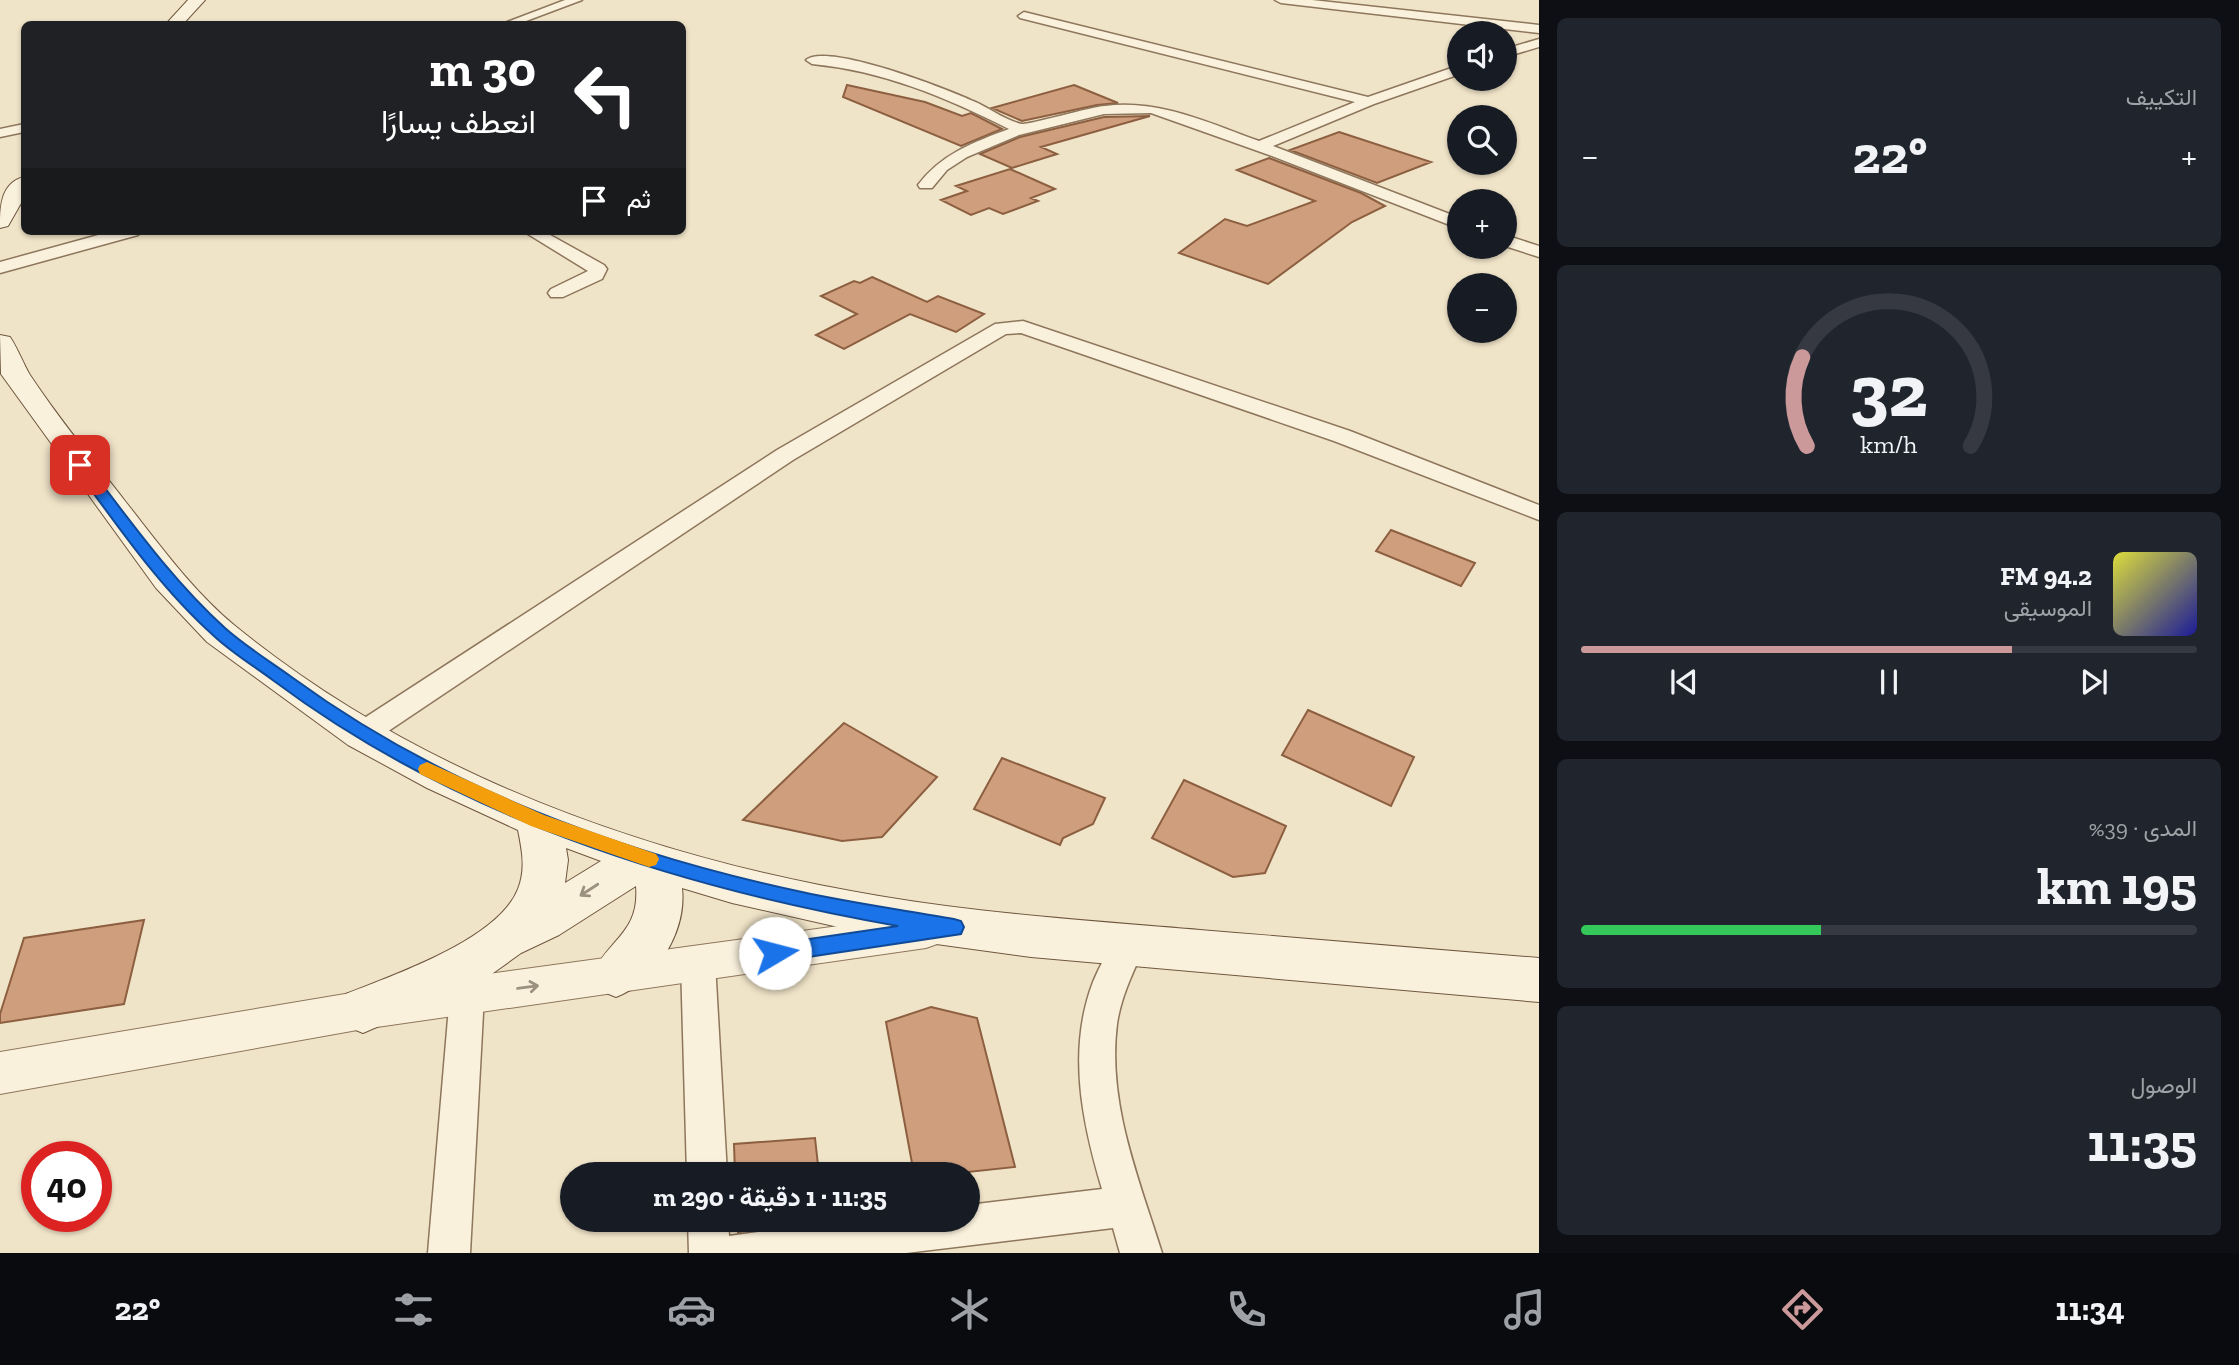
<!DOCTYPE html>
<html lang="ar">
<head>
<meta charset="utf-8">
<style>
	:root { --surface:#171b24; --page:#20242c; --text:#f1f3f6; --muted:#9ea1a6; --line:#363941; --accent:#cc999b }
	body { margin:0; font-family:"Zilla Slab",Vazirmatn,serif; background:var(--page); color:var(--text); direction:rtl; height:100vh; display:flex; flex-direction:column; font-size:26px; white-space:nowrap }
	* { box-sizing:border-box; margin:0 }
	p { font-size:23px; color:var(--muted) }
	.icon { flex:none; width:38px; height:38px; fill:none; stroke:currentColor; stroke-width:2; stroke-linecap:round; stroke-linejoin:round }
	.map { position:relative; flex:1; overflow:hidden; direction:ltr }
	.details { display:flex; flex-direction:column; gap:18px; padding:18px; background:#0d0f14; width:700px }
	.details>* { flex:none }
	.hud { position:absolute; left:21px; top:21px; width:665px; height:214px; border-radius:10px; box-shadow:0 2px 5px #0004; direction:rtl; background:#202124; color:#fff; overflow:hidden }
	.controls { position:absolute; left:1447px; top:21px; display:grid; gap:14px }
	.controls a { display:grid; place-items:center; width:70px; height:70px; border-radius:50%; background:var(--surface); box-shadow:0 2px 5px #0004; font-size:35px }
	.speed { position:absolute; left:21px; top:1141px; display:flex; gap:14px; font-size:35px; font-weight:700; text-align:center }
	.speed>* { display:grid; place-content:center; width:91px; height:91px; border-radius:50%; background:var(--surface); box-shadow:0 2px 5px #0004; line-height:1 }
	.speed .limit { border:10px solid #d22; background:#fff; color:#111 }
	.pin { position:absolute; display:grid; place-items:center; width:60px; height:60px; color:#fff; margin:-30px; border-radius:14px; box-shadow:0 4px 10px #0006 }
	.me { position:absolute; width:77px; margin:-38px; rotate:82deg; stroke-linejoin:round; filter:drop-shadow(0 0 5px #0008) }
	.turn { display:flex; align-items:center; gap:24px; height:147px; padding:0 35px; font-size:32px }
	.turn .icon { width:91px; height:91px; stroke-width:2.5 }
	.turn b { display:block; font-size:49px; line-height:60px }
	.then { display:flex; align-items:center; height:66px; padding:0 35px; background:#0003; gap:14px; font-size:26px }
	.big { font-size:52px; font-weight:700; line-height:1.1 }
	.details .tile { flex:1; display:flex; flex-direction:column; justify-content:center; gap:10px; min-width:0; padding:0 24px; border-radius:10px; background:var(--page) }
	.details .dial { align-items:center; gap:0 }
	.dial svg { height:182px; overflow:visible; fill:none; stroke:var(--line); stroke-width:7; stroke-linecap:round; text-anchor:middle }
	.dial text { fill:var(--text); stroke:none }
	.song { display:flex; align-items:center; gap:21px }
	.cover { width:84px; height:84px; border-radius:10px; background:linear-gradient(135deg,hsl(60 70% 55%),hsl(240 70% 35%)) }
	.played { height:7px; border-radius:4px; background:linear-gradient(90deg,var(--accent) 70%,var(--line) 70%) }
	.keys { display:flex; justify-content:space-around; direction:ltr }
	.heat { display:flex; justify-content:space-between; align-items:center; font-size:38px; direction:ltr }
	.charge { height:10px; border-radius:5px; background:linear-gradient(90deg,#34c759 39%,var(--line) 0) }
	.trip { position:absolute; left:560px; top:1162px; width:420px; height:70px; border-radius:35px; background:var(--surface); box-shadow:0 2px 5px #0004; font-weight:700; line-height:70px; text-align:center; direction:rtl }
	.dock { display:flex; height:112px; justify-content:space-around; align-items:center; background:#090b0e; color:var(--muted) }
	.dock .icon { width:49px; height:49px }
	.dock .current { color:var(--accent) }
	.dock b { font-size:32px; color:var(--text) }
	main { display:flex; flex:1; min-height:0 }
	.map>svg:first-child { display:block }
	.building { fill:#cf9f7d; stroke:#8d5f41; stroke-width:2 }
	.lines { fill:none; stroke-linecap:round; stroke-linejoin:round }
	.minor-casing { stroke:#8d765c; stroke-width:3 }
	.tertiary-casing { stroke:#8d765c; stroke-width:2 }
	.secondary-casing { stroke:#6f573f; stroke-width:2 }
	.minor { fill:#faf1dc; fill-rule:evenodd }
	.tertiary { fill:#faf1dc; fill-rule:evenodd }
	.secondary { fill:#faf1dc; fill-rule:evenodd }
	.oneway { stroke:#9c907e }
	.route { fill:#1a73e8; stroke:#114b97; stroke-width:2 }
	.slow { fill:#f59e0b }
</style>
</head>
<body>
<main>
<section class="details">
<div class="tile"><p>التكييف</p>
<div class="heat"><a>−</a><b class="big">22°</b><a>+</a></div>
</div>
<div class="tile dial"><svg viewBox="0 0 100 80">
<path d="M14 69A42 42 0 1 1 86 69"/>
<path d="M14 69A42 42 0 0 1 12 30" stroke="#cc999b"/>
<text x="50" y="56" font-size="32" font-weight="700">32</text>
<text x="50" y="72" font-size="11">km/h</text>
</svg></div>
<div class="tile">
<div class="song"><i class="cover"></i><div><b>94.2 FM</b><p>الموسيقى</p></div></div>
<div class="played"></div>
<div class="keys"><svg class="icon" aria-label="previous" viewBox="0 0 24 24"><path d="M18 5L8 12l10 7zM5 5v14"/></svg><svg class="icon" aria-label="pause" viewBox="0 0 24 24"><path d="M8 5v14M16 5v14"/></svg><svg class="icon" aria-label="next" viewBox="0 0 24 24"><path d="M6 5l10 7-10 7zM19 5v14"/></svg></div>
</div>
<div class="tile"><p>المدى · 39%</p><b class="big">195 km</b><div class="charge"></div></div>
<div class="tile"><p>الوصول</p><b class="big">11:35</b></div>
</section>
<div class="map">
<svg width="1539" height="1253" viewBox="0 0 1539 1253">
	<rect width="100%" height="100%" fill="#f0e4c8"/>
	<path class="building" d="M 847,85 L 925,102 L 962,116 L 971,113 L 1002,129 L 961,146 L 843,97 Z
		M 1074,85 L 1118,103 L 1097,105 L 1022,121 L 992,108 Z
		M 1150,116 L 1041,147 L 1057,154 L 1012,168 L 980,154 L 1020,137 L 1104,117 Z
		M 1339,132 L 1431,162 L 1377,183 L 1290,150 Z
		M 1269,158 L 1361,193 L 1385,206 L 1352,222 L 1268,284 L 1179,253 L 1225,219 L 1247,226 L 1315,201 L 1237,170 Z
		M 1010,169 L 1055,189 L 1031,198 L 1038,201 L 1003,214 L 989,208 L 971,215 L 941,200 L 967,191 L 956,186 Z
		M 872,277 L 927,302 L 938,296 L 984,314 L 956,332 L 910,314 L 844,349 L 816,335 L 857,314 L 821,296 L 854,281 L 860,283 Z
		M 1391,530 L 1475,563 L 1461,586 L 1376,551 Z
		M 1308,710 L 1414,757 L 1391,806 L 1282,755 Z
		M 844,723 L 937,777 L 882,837 L 842,841 L 743,820 Z
		M 1002,758 L 1105,798 L 1093,824 L 1063,838 L 1060,845 L 974,809 Z
		M 1184,780 L 1286,826 L 1265,873 L 1233,877 L 1152,838 Z
		M 144,920 L 124,1004 L 0,1023 L 0,1014 L 24,938 Z
		M 931,1007 L 977,1018 L 1015,1167 L 949,1174 L 914,1174 L 886,1022 Z
		M 815,1138 L 819,1174 L 735,1174 L 734,1144 Z
		M 737,1220 L 824,1220 L 738,1232 Z"/>
	<g class="lines">
		<defs>
			<path id="minor" d="M 565,0 L 582,0 L 518,24 L 502,24 Z
				M 1275,0 L 1312,0 L 1539,25 L 1539,33 L 1281,3 Z
				M 1024,12 L 1368,97 L 1460,65 L 1460,74 L 1374,104 L 1273,146 L 1460,218 L 1460,229 L 1272,156 L 1151,113 L 1104,114 L 1019,135 L 967,157 L 947,170 L 932,188 L 920,188 L 918,185 C 941,154 974,142 1009,129 C 945,97 884,71 812,64 L 806,60 C 827,42 947,89 973,101 C 988,107 1006,121 1022,124 C 1029,125 1090,107 1105,106 C 1159,99 1209,123 1259,141 L 1355,102 L 1020,18 L 1018,16 Z
				M 1539,39 L 1539,47 L 1505,57 L 1505,49 Z
				M 24,124 L 24,132 L 0,137 L 0,129 Z
				M 113,231 L 140,231 L 138,235 L 0,273 L 0,262 Z
				M 523,231 L 543,231 L 604,265 L 607,269 L 602,279 L 563,297 L 551,297 L 548,293 L 551,289 L 588,271 Z
				M 1505,235 L 1539,246 L 1539,257 L 1505,246 Z
				M 1023,321 L 1350,431 L 1539,505 L 1539,520 L 1334,441 L 1021,333 L 1006,334 L 793,460 L 372,742 L 362,745 L 352,742 L 348,734 L 352,726 L 777,450 L 995,324 Z
				M 1129,929 L 1141,934 L 1146,944 C 1134,970 1121,996 1117,1024 C 1107,1103 1139,1179 1162,1253 L 1120,1253 L 1113,1228 L 906,1253 L 689,1253 L 688,1220 L 728,1220 L 729,1236 L 844,1220 L 968,1220 L 968,1205 L 1102,1189 C 1082,1122 1067,1050 1093,982 C 1100,965 1109,950 1117,934 Z
				M 698,948 L 710,952 L 715,963 L 727,1174 L 687,1174 L 681,963 L 686,952 Z
				M 467,979 L 479,984 L 484,995 L 470,1253 L 428,1253 L 450,995 L 455,984 Z"/>
			<path id="tertiary" d="M 926,914 L 940,919 L 946,931 L 940,943 L 926,948 L 363,1029 L 0,1094 L 0,1052 L 363,991 Z"/>
			<path id="secondary" d="M 188,0 L 205,0 L 183,24 L 166,24 Z
				M 24,177 L 24,198 L 8,226 L 0,228 C 0,208 0,183 24,177 Z
				M 0,335 L 10,337 C 18,349 23,363 30,375 C 59,419 93,460 125,501 C 159,544 192,590 234,625 C 416,774 649,858 879,896 C 985,914 1093,921 1200,930 C 1313,939 1426,949 1539,958 L 1539,1002 L 1031,957 L 878,936 L 732,903 L 682,888 C 687,931 656,982 616,997 L 599,990 L 592,975 C 608,939 640,933 636,886 L 559,935 L 521,953 L 482,981 L 363,1033 L 346,1026 L 338,1010 L 346,994 C 393,975 498,940 518,889 C 526,869 522,850 518,830 L 427,788 L 348,745 L 207,642 L 156,588 L 1,374 ZM 566,848 L 601,861 L 565,883 L 568,860 Z"/>
		</defs>
		<use href="#minor" class="minor-casing"/>
		<use href="#tertiary" class="tertiary-casing"/>
		<use href="#secondary" class="secondary-casing"/>
		<use href="#minor" class="minor"/>
		<use href="#tertiary" class="tertiary"/>
		<use href="#secondary" class="secondary"/>
	</g>
	<defs><path id="oneway-shaft" d="M-6 0H5M1.5-3L5.5 0L1.5 3" fill="none" stroke-width="1.6" stroke-linecap="round" stroke-linejoin="round" transform="scale(1.75)"/></defs>
	<g class="oneway">
		<use href="#oneway-shaft" transform="translate(589 890) rotate(147)"/>
		<use href="#oneway-shaft" transform="translate(528 987) rotate(-8)"/>
	</g>
	<path class="route" d="M 80,461 L 85,462 C 129,519 171,579 225,628 C 245,646 271,662 293,678 C 442,787 623,854 802,892 C 852,903 903,910 954,919 L 961,921 L 964,927 L 961,934 L 775,962 L 768,959 L 765,953 L 768,946 L 775,944 L 898,926 C 676,887 456,817 274,681 C 254,666 232,653 214,636 C 160,588 116,524 73,465 Z"/>
	<path class="slow" d="M 427,762 L 544,815 L 656,854 L 659,859 L 656,865 L 649,867 L 531,826 L 420,774 L 418,769 L 420,765 Z"/>
</svg>
<div class="controls">
<a><svg class="icon" aria-label="sound" viewBox="0 0 24 24"><path d="M4 9h4l5-4v14l-5-4H4zM17 9q2 3 0 6"/></svg></a>
<a><svg class="icon" aria-label="search" viewBox="0 0 24 24"><circle cx="10" cy="10" r="6"/><path d="M15 15l6 6"/></svg></a>
<a>+</a>
<a>−</a>
</div>
<div class="speed"><div class="limit">40</div></div>
<div class="pin" style="left:80px;top:465px;background:#d93025"><svg class="icon" aria-label="arrive" viewBox="0 0 24 24"><path d="M6 21V4h12l-3 4 3 4H6"/></svg></div>
<svg class="me" style="left:775px;top:953px" viewBox="-20 -20 40 40"><circle r="19" fill="#fff"/><path d="M0-13L10 11 0 6-10 11z" fill="#1a73e8"/></svg>
<div class="trip">11:35 · 1 دقيقة · 290 m</div>
<div class="hud">
<div class="turn"><svg class="icon" aria-label="left" viewBox="0 0 24 24"><path d="M17 20v-9H6M10 6l-5 5 5 5"/></svg><div><b>30 m</b>انعطف يسارًا</div></div>
<div class="then">ثم<svg class="icon" aria-label="arrive" viewBox="0 0 24 24"><path d="M6 21V4h12l-3 4 3 4H6"/></svg></div>
</div>
</div>
</main>
<nav class="dock">
<b>11:34</b>
<svg class="icon current" aria-label="directions" viewBox="0 0 24 24"><path d="M12 3l9 9-9 9-9-9zM9 14v-3h6M13 9l2 2-2 2"/></svg>
<svg class="icon" aria-label="music" viewBox="0 0 24 24"><path d="M9 18V5l10-2v13"/><circle cx="6" cy="18" r="3"/><circle cx="16" cy="16" r="3"/></svg>
<svg class="icon" aria-label="phone" viewBox="0 0 24 24"><path d="M5 4h4l2 5-3 2q2 4 5 5l2-3 5 2v4C11 20 4 13 5 4z"/></svg>
<svg class="icon" aria-label="climate" viewBox="0 0 24 24"><path d="M12 3v18M4 7l16 10M4 17L20 7"/></svg>
<svg class="icon" aria-label="car" viewBox="0 0 24 24"><path d="M5 17H2v-5l4-1 3-4h7l3 4 3 1v5h-3M9 17h6M6 11h13"/><circle cx="7" cy="17" r="2"/><circle cx="17" cy="17" r="2"/></svg>
<svg class="icon" aria-label="filters" viewBox="0 0 24 24"><path d="M4 7h16M4 17h16"/><circle cx="9" cy="7" r="2"/><circle cx="15" cy="17" r="2"/></svg>
<b>22°</b>
</nav>
</body>
</html>
